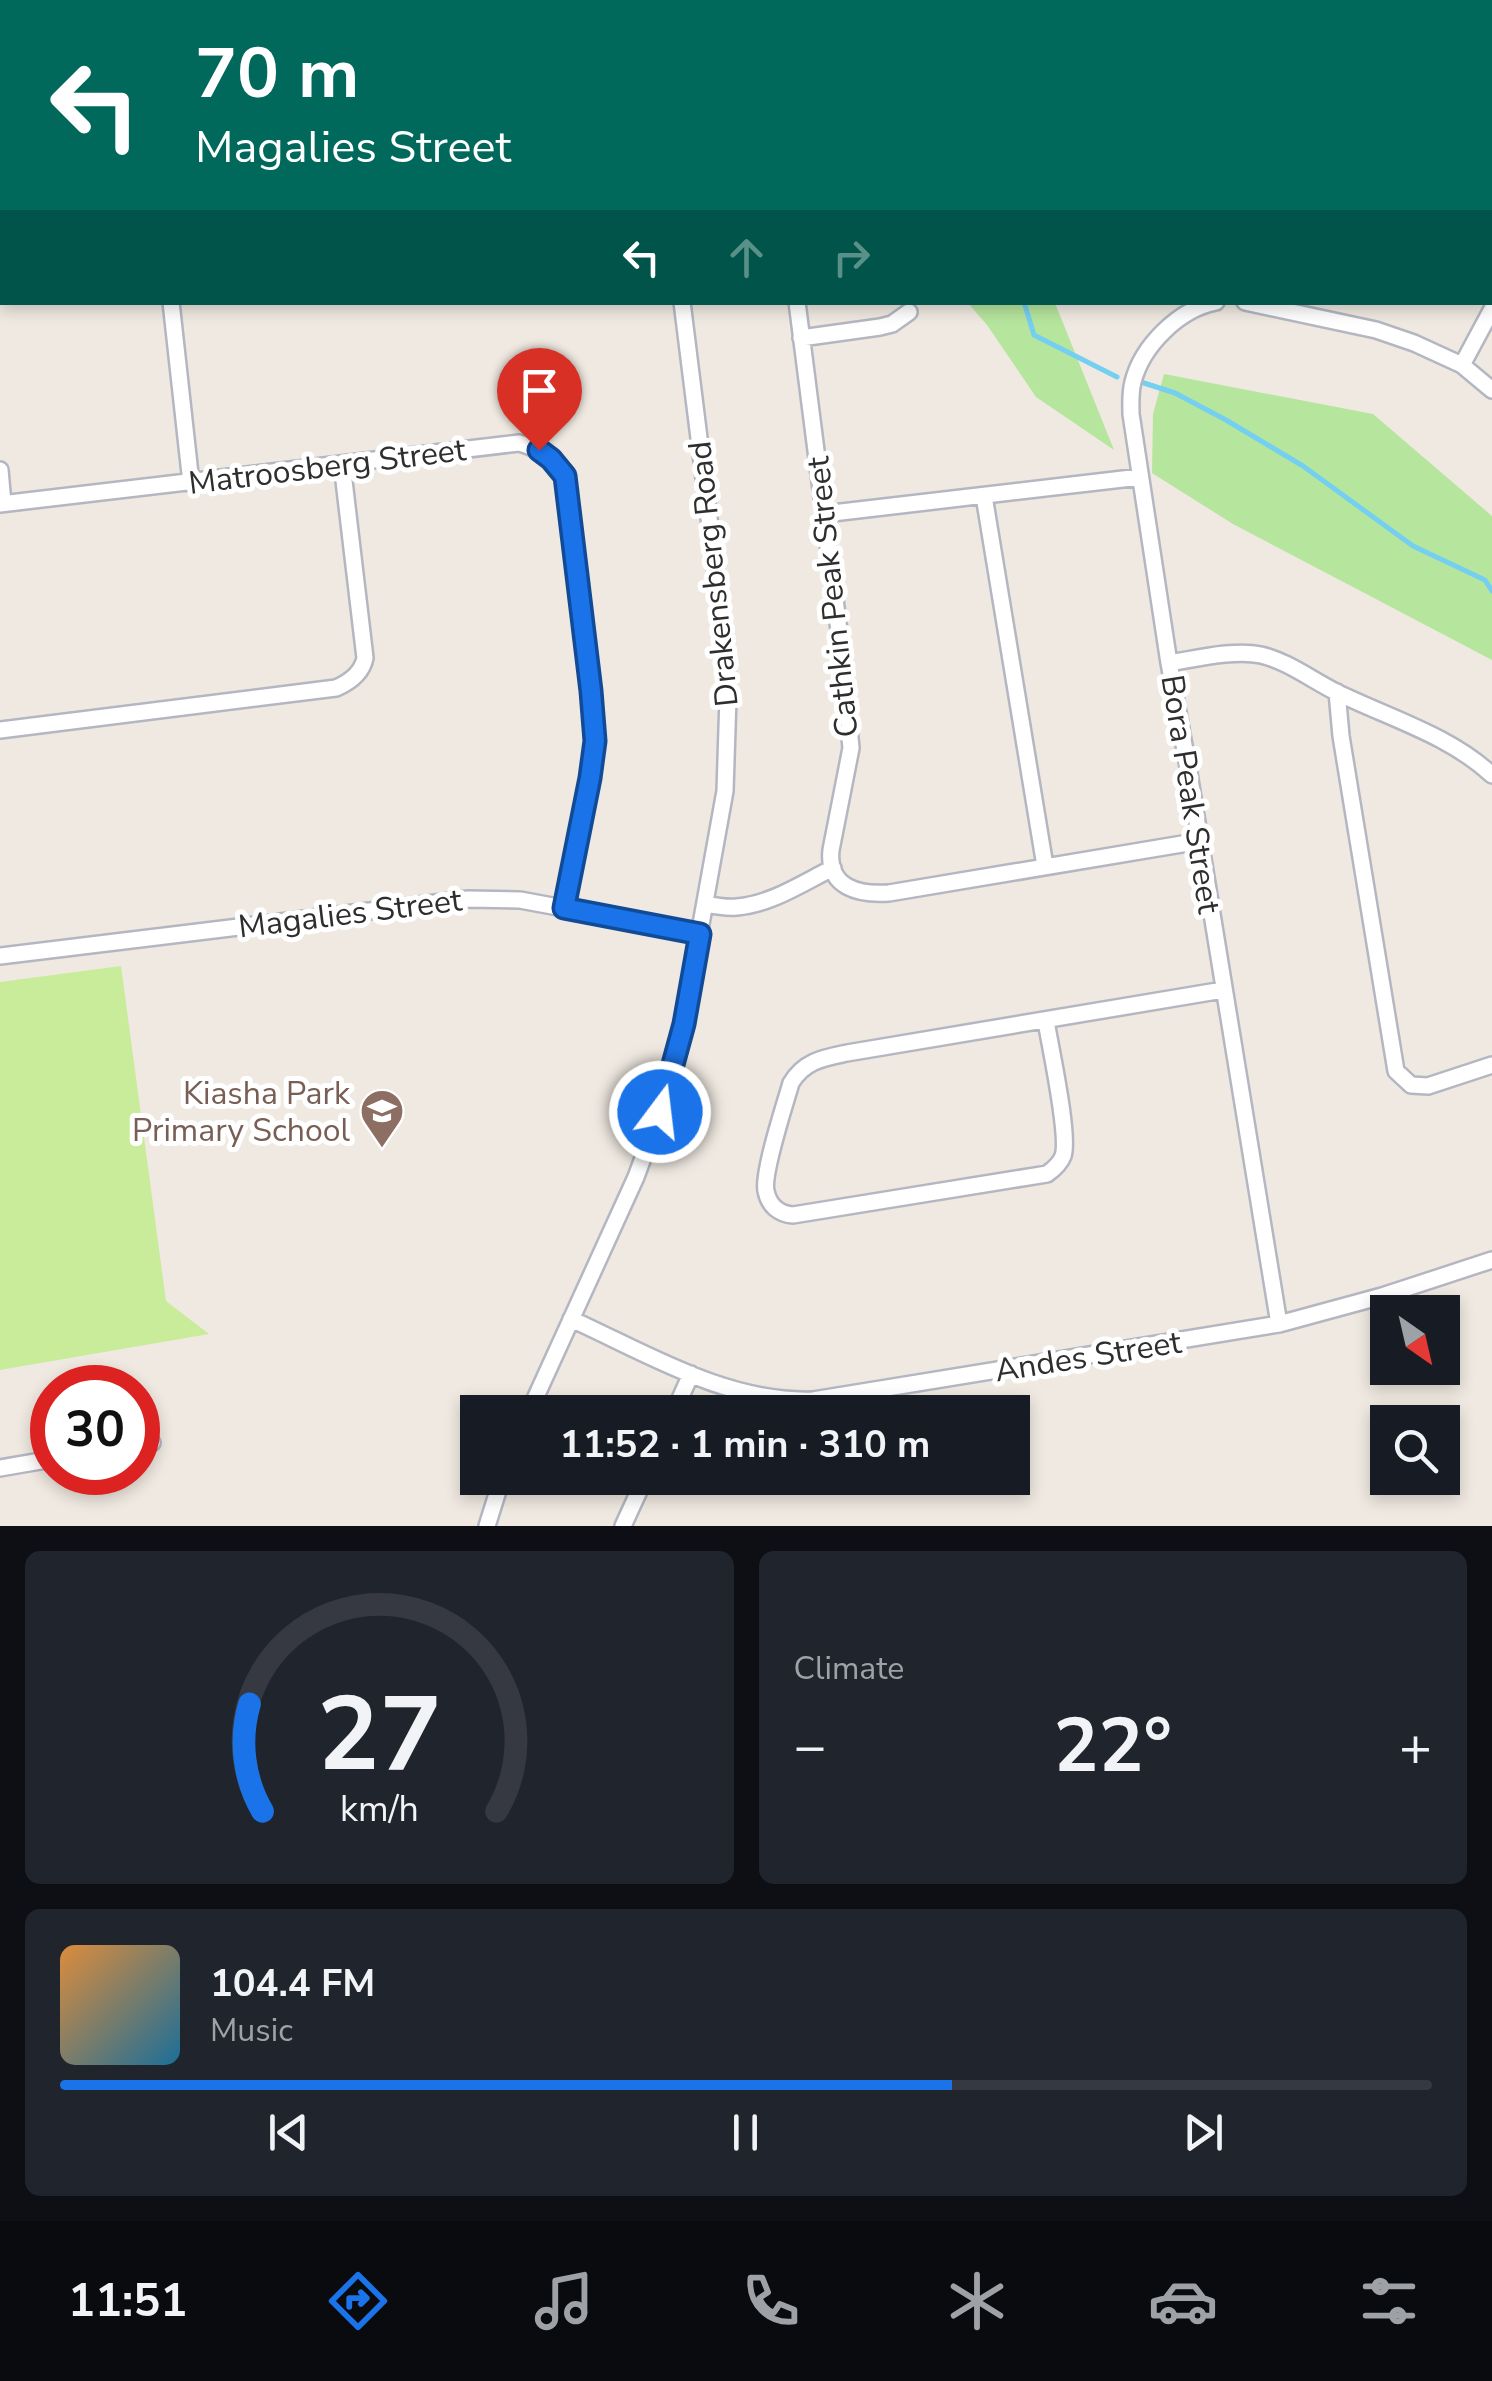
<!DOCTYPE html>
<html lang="en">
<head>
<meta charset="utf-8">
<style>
	:root { --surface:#171b24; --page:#20242c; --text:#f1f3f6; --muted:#9ea1a6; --line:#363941; --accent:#1a73e8 }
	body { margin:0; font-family:"Nunito Sans",sans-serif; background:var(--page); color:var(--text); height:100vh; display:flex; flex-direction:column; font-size:38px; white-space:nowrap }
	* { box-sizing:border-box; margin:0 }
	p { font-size:32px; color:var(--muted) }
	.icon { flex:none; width:55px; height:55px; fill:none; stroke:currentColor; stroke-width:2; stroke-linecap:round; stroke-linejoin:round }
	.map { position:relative; height:1526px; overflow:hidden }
	.side { display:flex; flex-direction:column; gap:25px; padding:25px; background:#0d0f14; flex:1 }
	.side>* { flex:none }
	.guide { position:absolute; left:0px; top:0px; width:1492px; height:305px; box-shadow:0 5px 15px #0003; background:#00695c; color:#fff; overflow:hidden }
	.needle { width:65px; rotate:146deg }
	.controls { position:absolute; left:1370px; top:1295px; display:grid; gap:20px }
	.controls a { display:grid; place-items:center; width:90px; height:90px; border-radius:0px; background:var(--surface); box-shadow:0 5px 15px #0003; font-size:50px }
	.speed { position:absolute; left:30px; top:1365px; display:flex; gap:20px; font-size:50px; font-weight:700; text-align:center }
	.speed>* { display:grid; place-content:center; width:130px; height:130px; border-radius:50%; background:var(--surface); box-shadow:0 5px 15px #0003; line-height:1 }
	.speed .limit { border:15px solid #d22; background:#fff; color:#111 }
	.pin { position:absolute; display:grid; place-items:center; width:85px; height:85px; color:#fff; margin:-102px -42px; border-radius:50% 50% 50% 0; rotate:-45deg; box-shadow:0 0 10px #0007 }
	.pin .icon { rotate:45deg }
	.me { position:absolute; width:110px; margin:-55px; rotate:15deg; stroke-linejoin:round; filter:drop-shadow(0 0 8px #0008) }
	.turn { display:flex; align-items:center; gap:35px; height:210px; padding:0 30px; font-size:45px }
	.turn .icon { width:130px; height:130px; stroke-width:2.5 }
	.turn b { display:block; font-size:70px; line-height:85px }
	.lanes { display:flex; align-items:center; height:95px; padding:0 30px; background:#0003; justify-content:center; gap:50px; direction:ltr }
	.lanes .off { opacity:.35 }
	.big { font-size:75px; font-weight:700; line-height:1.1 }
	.side .card { flex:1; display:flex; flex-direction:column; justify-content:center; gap:15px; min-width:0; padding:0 35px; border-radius:15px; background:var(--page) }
	.side .dial { align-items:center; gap:0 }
	.dial svg { height:260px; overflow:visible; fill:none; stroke:var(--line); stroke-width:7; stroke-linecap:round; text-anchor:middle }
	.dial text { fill:var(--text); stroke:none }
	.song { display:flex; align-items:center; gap:30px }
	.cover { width:120px; height:120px; border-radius:15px; background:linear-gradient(135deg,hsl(30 70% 55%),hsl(200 70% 35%)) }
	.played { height:10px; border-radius:5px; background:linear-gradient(90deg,var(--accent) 65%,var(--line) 65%) }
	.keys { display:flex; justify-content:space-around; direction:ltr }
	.heat { display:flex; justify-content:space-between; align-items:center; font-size:55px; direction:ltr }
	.side .tiles { flex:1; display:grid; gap:25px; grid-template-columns:1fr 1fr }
	.card:last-child { grid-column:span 2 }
	.trip { position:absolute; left:460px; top:1395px; width:570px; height:100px; border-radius:0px; background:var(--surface); box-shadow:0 5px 15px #0003; font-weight:700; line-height:100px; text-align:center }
	.tabs { display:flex; height:160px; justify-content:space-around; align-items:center; background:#090b0e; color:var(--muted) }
	.tabs .icon { width:70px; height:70px }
	.tabs .selected { color:var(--accent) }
	.tabs b { font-size:45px; color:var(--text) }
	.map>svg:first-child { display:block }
	.green { fill:#b6e59e }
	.pitch { fill:#c9ec9a }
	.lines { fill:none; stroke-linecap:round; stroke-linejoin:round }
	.stream { stroke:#75cff0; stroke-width:5 }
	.street-casing { stroke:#b4b7c1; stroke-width:20 }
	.street { stroke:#fff; stroke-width:15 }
	.route-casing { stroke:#114b97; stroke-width:25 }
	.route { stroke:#1a73e8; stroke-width:18 }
	.labels { text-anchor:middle; stroke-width:10; stroke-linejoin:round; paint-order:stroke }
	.street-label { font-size:32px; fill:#2e2e2e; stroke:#fff }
	.education-label { font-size:32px; fill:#785e54; stroke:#fff; text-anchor:end }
</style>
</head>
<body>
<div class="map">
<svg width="1492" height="1526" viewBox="0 0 1492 1526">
	<rect width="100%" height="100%" fill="#efe9e1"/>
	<path class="green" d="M 968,303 L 1055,303 L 1114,450 L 1036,397 L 987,325 Z
		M 1164,374 L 1373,414 L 1492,516 L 1492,660 L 1233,524 L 1152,473 L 1153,414 Z"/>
	<path class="pitch" d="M 121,966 L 166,1301 L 209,1334 L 0,1370 L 0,982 Z"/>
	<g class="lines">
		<path class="stream" d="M 852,0 L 853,2
			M 1024,302 L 1034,335 L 1117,377
			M 1144,383 L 1175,393 L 1226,420 L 1303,466 L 1413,546 L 1485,580 L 1492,591"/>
		<defs>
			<path id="street" d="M 117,0 L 117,2
				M 645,0 L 645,2
				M 1333,0 L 1349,2
				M 991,2 L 991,0
				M 1490,32 L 1492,33
				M 1490,198 L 1492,199
				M 171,302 L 191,483
				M 797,302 L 842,654 L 851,748 L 831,850 C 827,888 859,895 889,893 L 1200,841
				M 1216,302 C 1179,309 1142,346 1133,382 C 1130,393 1131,404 1131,414 L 1169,663 L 1188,767 L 1279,1324
				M 1245,302 L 1376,330 L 1414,343 L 1462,365 L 1492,390
				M 801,338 L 880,327 L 892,324 L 909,312
				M 1462,365 L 1492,309
				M 0,470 L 3,503
				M 984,496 L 1045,866
				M 0,504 L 519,443 C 539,448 553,459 565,475 L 591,691 L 595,741 L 590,778 L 565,908
				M 824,514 L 1140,477
				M 1169,663 C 1195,659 1235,649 1261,655 C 1287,661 1312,680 1336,692 C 1389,718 1449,735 1492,775
				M 1337,692 L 1341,736 L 1396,1071 L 1411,1085 L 1428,1086 L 1492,1065
				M 0,730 L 336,688 C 350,682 362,673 365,658 L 342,464
				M 705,904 C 715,906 727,908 737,907 C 772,904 802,883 833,868
				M 0,956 L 468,899 L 520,900 L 699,933
				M 1046,1021 C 1050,1046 1070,1136 1063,1156 C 1060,1164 1054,1169 1047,1174 L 793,1215 C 779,1214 769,1206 766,1191 C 762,1174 785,1104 791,1083 C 804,1061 823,1058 847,1053 L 1223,990
				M 571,1319 C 648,1354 727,1403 813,1400 L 1279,1324 L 1382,1296 L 1492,1260
				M 529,1412 L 636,1177 L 660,1112 L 683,1024 L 725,791 L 728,697 L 724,638 L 682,302
				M 674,1412 L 691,1374
				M 138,1445 L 152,1443
				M 0,1468 L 52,1459
				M 487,1526 L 502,1478
				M 623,1526 L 645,1478"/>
		</defs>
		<use href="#street" class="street-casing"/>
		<use href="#street" class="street"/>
	</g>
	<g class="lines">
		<defs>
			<path id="route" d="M 539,450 L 551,459 L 565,476 L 591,691 L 595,741 L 590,778 L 564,908 L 700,934 L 684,1024 L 660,1112"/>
		</defs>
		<use href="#route" class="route-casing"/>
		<use href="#route" class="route"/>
	</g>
	<defs>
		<symbol id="school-pin" viewBox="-11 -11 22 30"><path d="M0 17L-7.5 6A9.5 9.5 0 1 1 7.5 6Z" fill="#8d6e63" stroke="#fff"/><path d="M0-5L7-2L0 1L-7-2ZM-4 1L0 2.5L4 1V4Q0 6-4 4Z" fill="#fff"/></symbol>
	</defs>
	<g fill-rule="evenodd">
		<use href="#school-pin" x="357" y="1086" width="50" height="68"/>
	</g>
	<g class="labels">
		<g class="street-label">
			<text transform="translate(327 466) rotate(-7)" y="11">Matroosberg Street</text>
			<text transform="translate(713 574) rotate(-96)" y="11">Drakensberg Road</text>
			<text transform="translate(832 597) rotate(-96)" y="11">Cathkin Peak Street</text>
			<text transform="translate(1191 794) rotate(81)" y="11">Bora Peak Street</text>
			<text transform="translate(350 913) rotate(-7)" y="11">Magalies Street</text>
			<text transform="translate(1088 1356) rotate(-9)" y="11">Andes Street</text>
		</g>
		<g class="education-label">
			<text x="350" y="1104">Kiasha Park<tspan x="350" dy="37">Primary School</tspan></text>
		</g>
	</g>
</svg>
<div class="controls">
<a><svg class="needle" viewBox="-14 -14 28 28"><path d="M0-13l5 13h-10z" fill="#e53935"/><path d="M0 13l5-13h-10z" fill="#9ea1a6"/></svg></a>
<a><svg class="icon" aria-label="search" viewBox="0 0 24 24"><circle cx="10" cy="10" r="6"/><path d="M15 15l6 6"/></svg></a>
</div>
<div class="speed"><div class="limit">30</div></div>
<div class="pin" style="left:539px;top:450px;background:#d93025"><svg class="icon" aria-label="arrive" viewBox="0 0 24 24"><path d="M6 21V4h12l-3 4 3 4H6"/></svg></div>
<svg class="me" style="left:660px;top:1112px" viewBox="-20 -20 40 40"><circle r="17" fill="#1a73e8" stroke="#fff" stroke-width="3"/><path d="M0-11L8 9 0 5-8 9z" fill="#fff"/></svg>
<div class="trip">11:52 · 1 min · 310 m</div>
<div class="guide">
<div class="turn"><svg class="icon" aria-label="left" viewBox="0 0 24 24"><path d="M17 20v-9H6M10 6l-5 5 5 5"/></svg><div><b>70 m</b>Magalies Street</div></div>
<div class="lanes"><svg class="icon" aria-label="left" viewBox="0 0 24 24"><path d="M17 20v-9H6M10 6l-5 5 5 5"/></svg><svg class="icon off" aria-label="ahead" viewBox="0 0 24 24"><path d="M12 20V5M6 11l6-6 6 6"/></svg><svg class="icon off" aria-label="right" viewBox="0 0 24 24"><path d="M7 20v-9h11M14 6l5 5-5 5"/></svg></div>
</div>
</div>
<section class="side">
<div class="tiles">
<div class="card dial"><svg viewBox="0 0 100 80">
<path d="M14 69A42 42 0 1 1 86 69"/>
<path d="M14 69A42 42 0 0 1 10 36" stroke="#1a73e8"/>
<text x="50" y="56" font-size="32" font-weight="700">27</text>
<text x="50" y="72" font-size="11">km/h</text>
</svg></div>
<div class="card"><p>Climate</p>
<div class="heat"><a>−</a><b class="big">22°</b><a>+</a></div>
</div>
<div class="card">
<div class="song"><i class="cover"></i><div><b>104.4 FM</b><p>Music</p></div></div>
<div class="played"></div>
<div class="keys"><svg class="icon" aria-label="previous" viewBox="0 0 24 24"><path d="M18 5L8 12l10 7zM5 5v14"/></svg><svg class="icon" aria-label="pause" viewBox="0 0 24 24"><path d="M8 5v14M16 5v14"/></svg><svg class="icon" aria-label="next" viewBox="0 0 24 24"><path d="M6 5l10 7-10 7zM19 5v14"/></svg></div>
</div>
</div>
</section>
<nav class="tabs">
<b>11:51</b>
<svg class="icon selected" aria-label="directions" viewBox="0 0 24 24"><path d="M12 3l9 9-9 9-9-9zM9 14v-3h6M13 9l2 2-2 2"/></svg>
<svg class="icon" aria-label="music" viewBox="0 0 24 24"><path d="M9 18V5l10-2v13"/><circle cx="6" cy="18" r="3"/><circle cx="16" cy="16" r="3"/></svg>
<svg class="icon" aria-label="phone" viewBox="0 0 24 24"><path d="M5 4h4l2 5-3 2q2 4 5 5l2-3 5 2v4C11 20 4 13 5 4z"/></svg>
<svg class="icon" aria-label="climate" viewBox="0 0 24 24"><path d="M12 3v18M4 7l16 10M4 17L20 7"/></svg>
<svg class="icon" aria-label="car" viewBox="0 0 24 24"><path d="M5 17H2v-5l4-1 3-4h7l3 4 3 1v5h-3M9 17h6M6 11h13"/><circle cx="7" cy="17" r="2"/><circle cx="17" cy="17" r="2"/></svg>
<svg class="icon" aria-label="filters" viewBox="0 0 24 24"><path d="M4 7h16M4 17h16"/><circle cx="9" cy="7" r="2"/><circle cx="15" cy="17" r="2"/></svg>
</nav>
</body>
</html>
